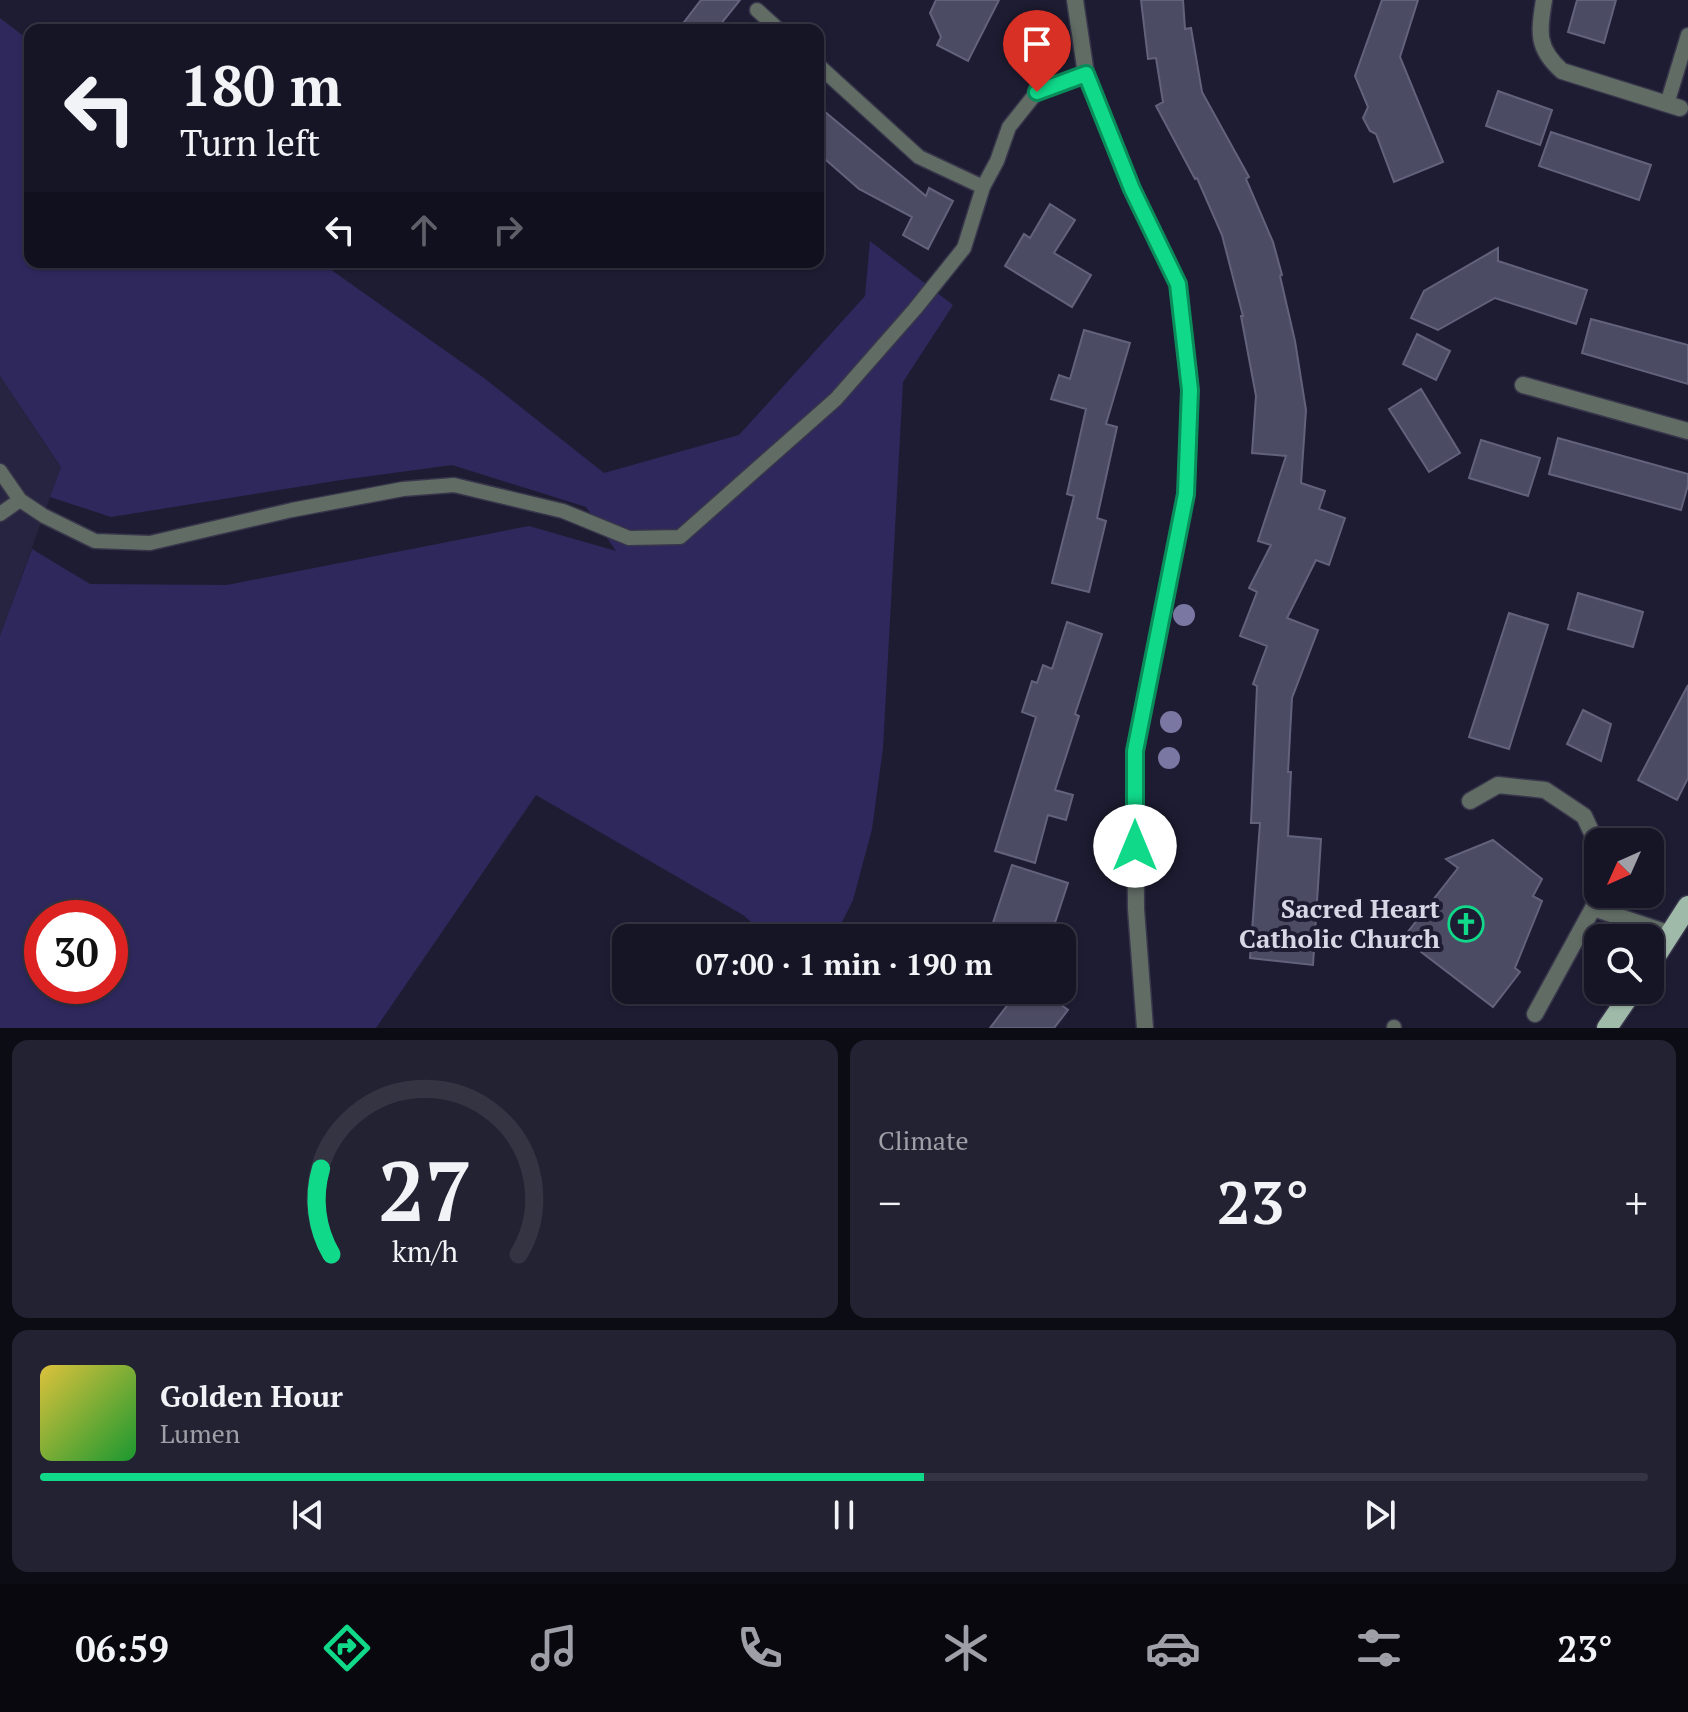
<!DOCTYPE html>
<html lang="en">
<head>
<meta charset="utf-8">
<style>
	:root { --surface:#161526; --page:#232232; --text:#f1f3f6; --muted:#9e9fa7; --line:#353443; --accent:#10d98a }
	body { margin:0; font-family:"PT Serif",serif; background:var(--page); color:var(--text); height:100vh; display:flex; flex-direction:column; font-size:30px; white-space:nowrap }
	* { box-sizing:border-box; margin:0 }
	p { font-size:26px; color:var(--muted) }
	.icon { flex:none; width:44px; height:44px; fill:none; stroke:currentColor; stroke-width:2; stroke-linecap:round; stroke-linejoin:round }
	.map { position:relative; height:1028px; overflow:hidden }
	.drawer { display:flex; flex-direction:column; gap:12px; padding:12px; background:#0c0c15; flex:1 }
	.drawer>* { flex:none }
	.hud { position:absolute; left:24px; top:24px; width:800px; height:244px; border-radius:16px; box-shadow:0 2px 6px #0004,0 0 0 2px var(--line); background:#161526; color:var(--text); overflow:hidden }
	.needle { width:52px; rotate:225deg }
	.buttons { position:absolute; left:1584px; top:828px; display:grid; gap:16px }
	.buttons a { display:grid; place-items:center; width:80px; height:80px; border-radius:16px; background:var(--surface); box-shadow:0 2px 6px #0004,0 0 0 2px var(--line); font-size:40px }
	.speed { position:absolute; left:24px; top:900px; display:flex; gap:16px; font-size:40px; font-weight:700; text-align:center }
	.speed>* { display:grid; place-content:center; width:104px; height:104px; border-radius:50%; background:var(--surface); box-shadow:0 2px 6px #0004,0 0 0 2px var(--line); line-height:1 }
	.speed .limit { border:12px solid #d22; background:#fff; color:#111 }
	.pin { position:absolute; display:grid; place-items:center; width:68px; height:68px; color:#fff; margin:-82px -34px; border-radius:50% 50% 50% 0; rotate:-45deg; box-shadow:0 0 8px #0007 }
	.pin .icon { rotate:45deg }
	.me { position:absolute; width:88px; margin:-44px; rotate:0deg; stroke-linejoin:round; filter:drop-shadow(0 0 6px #0008) }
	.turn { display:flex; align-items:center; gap:28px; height:168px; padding:0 24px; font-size:36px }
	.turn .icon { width:104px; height:104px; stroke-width:2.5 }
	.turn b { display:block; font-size:56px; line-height:68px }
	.lanes { display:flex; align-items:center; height:76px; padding:0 24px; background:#0003; justify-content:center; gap:40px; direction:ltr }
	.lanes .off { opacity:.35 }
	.big { font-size:60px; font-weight:700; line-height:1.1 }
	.drawer .tile { flex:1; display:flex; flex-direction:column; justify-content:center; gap:12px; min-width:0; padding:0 28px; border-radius:16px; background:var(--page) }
	.drawer .dial { align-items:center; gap:0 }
	.dial svg { height:208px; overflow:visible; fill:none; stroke:var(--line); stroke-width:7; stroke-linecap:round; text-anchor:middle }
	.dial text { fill:var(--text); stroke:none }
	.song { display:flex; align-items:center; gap:24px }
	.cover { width:96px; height:96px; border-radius:12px; background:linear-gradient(135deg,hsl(50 70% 55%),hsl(130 70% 35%)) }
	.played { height:8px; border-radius:4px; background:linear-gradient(90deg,var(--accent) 55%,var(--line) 55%) }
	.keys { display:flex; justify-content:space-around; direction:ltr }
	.heat { display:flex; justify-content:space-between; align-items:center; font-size:44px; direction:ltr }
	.drawer .tiles { flex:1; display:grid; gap:12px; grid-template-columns:1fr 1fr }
	.tile:last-child { grid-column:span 2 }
	.trip { position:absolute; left:612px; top:924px; width:464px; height:80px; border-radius:16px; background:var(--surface); box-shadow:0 2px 6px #0004,0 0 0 2px var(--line); font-weight:700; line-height:80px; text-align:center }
	.dock { display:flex; height:128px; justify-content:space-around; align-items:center; background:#09080f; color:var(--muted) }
	.dock .icon { width:56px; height:56px }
	.dock .on { color:var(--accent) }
	.dock b { font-size:36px; color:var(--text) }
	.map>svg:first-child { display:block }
	.built { fill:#262440 }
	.green { fill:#2f285d; fill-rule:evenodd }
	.building { fill:#4c4b64; stroke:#63627d; stroke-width:2 }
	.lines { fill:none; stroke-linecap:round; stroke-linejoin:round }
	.service-casing { stroke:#38364b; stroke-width:17 }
	.minor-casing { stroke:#38364b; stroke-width:19 }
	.primary-casing { stroke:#38364b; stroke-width:23 }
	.service { stroke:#606c64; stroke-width:14 }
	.minor { stroke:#606c64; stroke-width:16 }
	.primary { stroke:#a0baaa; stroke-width:20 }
	.tree { fill:#7a78a3 }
	.route-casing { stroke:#0a8d5a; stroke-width:20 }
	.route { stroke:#10d98a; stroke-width:14 }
	.labels { text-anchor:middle; stroke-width:8; stroke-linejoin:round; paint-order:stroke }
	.poi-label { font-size:26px; font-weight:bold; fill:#d7d7e6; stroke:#1e1c32; text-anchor:end }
</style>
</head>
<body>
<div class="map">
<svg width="1688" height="1028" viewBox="0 0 1688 1028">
	<rect width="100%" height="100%" fill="#1e1c32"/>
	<path class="built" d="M 0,376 L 61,467 L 0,636 Z"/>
	<path class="green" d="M 0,18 L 30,41 L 30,262 L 320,262 L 484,378 L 604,473 L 739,435 L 865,296 L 870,241 L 953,305 L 903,382 L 883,748 L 872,829 L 853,900 L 834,938 L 770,938 L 743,915 L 536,795 L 376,1028 L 0,1028 L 0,636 L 32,549 L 90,584 L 227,585 L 529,526 L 616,551 L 586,507 L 452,465 L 341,480 L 111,517 L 50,497 L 61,467 L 0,376 ZM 42,918 L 110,918 L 110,986 L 42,986 Z"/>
	<path class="building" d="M 701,0 L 740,0 L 716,30 L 678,30 Z
		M 936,0 L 999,0 L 968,61 L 937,45 L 941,37 L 930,13 Z
		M 1141,0 L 1183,0 L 1185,29 L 1191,28 L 1202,92 L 1249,177 L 1246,179 L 1273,242 L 1282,275 L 1280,276 L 1295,341 L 1306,410 L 1301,483 L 1325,491 L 1319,509 L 1345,518 L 1329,565 L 1316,560 L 1287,618 L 1318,630 L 1292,698 L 1288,772 L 1291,772 L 1288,836 L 1321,839 L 1313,965 L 1250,958 L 1260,823 L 1251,823 L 1257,686 L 1253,684 L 1267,646 L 1240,636 L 1257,592 L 1249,588 L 1271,545 L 1258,541 L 1286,456 L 1252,453 L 1256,396 L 1241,316 L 1243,316 L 1222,235 L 1197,178 L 1195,179 L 1156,106 L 1163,102 L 1156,58 L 1148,59 Z
		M 1382,0 L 1418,0 L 1400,57 L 1443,162 L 1394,182 L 1376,134 L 1370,131 L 1363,118 L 1368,107 L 1355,76 Z
		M 1577,0 L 1616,0 L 1604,43 L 1568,32 Z
		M 1498,91 L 1552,110 L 1540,145 L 1486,126 Z
		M 818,106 L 926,196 L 929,188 L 953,201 L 928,249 L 903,235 L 912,217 L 859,189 L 818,153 Z
		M 1551,132 L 1651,165 L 1639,200 L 1539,166 Z
		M 1050,204 L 1075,220 L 1054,253 L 1091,275 L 1072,307 L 1005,266 L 1024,234 L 1030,238 Z
		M 1498,248 L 1498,261 L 1587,290 L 1576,324 L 1495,298 L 1438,330 L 1411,318 L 1424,291 Z
		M 1591,319 L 1688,345 L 1688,384 L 1582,353 Z
		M 1084,330 L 1130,343 L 1106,424 L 1117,427 L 1097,518 L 1106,521 L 1089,592 L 1052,583 L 1074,496 L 1067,494 L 1086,409 L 1051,399 L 1059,375 L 1070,379 Z
		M 1417,334 L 1450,351 L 1436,380 L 1403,364 Z
		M 1421,389 L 1460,453 L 1429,472 L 1389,409 Z
		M 1558,438 L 1688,474 L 1688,485 L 1681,510 L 1549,474 Z
		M 1481,440 L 1540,458 L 1528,496 L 1469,478 Z
		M 1578,593 L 1643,612 L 1633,647 L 1568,629 Z
		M 1509,613 L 1548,625 L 1509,749 L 1469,737 Z
		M 1067,622 L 1102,634 L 1075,714 L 1079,716 L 1055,790 L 1073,795 L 1066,820 L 1048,815 L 1035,863 L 995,851 L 1036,717 L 1022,712 L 1032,681 L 1037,683 L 1043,665 L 1052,669 Z
		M 1688,685 L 1688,778 L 1677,800 L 1638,780 Z
		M 1583,710 L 1611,724 L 1601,761 L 1567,744 Z
		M 1493,840 L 1542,879 L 1533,896 L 1542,901 L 1515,968 L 1520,972 L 1493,1007 L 1403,938 L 1458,868 L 1446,859 Z
		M 1012,865 L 1068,883 L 1050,938 L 988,938 Z
		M 1019,990 L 1063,990 L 1055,1000 L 1068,1010 L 1054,1028 L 990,1028 Z"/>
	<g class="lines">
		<defs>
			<path id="service" d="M 757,10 L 779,30
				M 818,65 L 919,157 L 983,187
				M 1667,104 L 1688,35
				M 0,471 L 20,500
				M 0,514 L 20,500 L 44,516 L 95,541 L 150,543 L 292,510 L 403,489 L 454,485 L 563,511 L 629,538 L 680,537 L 836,399 L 915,309 L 964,248 L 983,187 L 997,161 L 1009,127 L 1037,92 L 1086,74
				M 1394,1027 L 1394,1028"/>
			<path id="minor" d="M 1075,0 L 1086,74 L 1132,189 L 1178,284 L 1190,390 L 1186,494 L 1135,751 L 1136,909 L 1145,1028
				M 1544,0 C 1539,32 1536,48 1562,71 L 1680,108
				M 1523,385 L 1688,431
				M 1470,801 L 1498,785 L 1545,790 L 1584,816 L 1598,846
				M 1593,908 L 1671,934
				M 1535,1014 L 1593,908 L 1598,894"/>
			<path id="primary" d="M 1650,965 L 1688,906
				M 1607,1028 L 1633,990"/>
		</defs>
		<use href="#service" class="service-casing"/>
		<use href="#minor" class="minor-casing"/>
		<use href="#primary" class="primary-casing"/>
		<use href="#service" class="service"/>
		<use href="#minor" class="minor"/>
		<use href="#primary" class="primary"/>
	</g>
	<g class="tree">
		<circle cx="1184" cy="615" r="11"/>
		<circle cx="1171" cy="722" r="11"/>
		<circle cx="1169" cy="758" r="11"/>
	</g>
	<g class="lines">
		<defs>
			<path id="route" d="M 1037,92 L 1086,74 L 1132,189 L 1178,284 L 1190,390 L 1186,494 L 1135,751 L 1135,846"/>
		</defs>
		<use href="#route" class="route-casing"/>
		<use href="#route" class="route"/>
	</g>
	<defs>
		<symbol id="church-ring" viewBox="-11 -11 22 22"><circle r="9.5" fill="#1e1c32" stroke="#10d98a" stroke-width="1.5"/><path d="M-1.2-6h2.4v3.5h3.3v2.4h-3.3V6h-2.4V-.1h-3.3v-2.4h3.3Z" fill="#10d98a"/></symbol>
	</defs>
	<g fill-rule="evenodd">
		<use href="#church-ring" x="1446" y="904" width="40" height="40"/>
	</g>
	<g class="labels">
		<g class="poi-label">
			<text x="1440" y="918">Sacred Heart<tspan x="1440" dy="30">Catholic Church</tspan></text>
		</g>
	</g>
</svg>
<div class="buttons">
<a><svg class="needle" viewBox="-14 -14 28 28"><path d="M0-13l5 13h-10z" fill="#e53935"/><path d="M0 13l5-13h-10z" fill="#9e9fa7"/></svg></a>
<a><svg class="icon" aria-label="search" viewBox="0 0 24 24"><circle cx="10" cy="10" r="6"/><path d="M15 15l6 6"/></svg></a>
</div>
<div class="speed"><div class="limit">30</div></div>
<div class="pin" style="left:1037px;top:92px;background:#d93025"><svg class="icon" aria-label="arrive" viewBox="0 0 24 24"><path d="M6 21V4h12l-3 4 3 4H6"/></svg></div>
<svg class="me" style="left:1135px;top:846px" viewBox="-20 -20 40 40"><circle r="19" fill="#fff"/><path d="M0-13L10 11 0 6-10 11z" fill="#10d98a"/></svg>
<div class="trip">07:00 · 1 min · 190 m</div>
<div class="hud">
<div class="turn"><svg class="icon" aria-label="left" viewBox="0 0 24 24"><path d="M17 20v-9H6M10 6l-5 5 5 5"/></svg><div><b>180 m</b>Turn left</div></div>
<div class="lanes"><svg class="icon" aria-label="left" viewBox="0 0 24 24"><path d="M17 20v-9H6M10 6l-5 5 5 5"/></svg><svg class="icon off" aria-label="ahead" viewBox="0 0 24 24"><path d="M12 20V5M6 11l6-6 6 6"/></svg><svg class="icon off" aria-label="right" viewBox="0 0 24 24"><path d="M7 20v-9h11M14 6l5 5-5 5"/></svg></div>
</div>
</div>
<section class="drawer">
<div class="tiles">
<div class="tile dial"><svg viewBox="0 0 100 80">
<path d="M14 69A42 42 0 1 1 86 69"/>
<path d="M14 69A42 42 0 0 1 10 36" stroke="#10d98a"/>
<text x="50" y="56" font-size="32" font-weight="700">27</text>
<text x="50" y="72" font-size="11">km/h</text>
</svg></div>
<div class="tile"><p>Climate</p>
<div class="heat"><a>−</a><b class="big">23°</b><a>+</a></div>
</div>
<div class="tile">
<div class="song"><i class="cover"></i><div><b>Golden Hour</b><p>Lumen</p></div></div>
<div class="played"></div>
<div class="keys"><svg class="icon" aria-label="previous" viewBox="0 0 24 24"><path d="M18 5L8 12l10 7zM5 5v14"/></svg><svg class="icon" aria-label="pause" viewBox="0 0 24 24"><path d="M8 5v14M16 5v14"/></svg><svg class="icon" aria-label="next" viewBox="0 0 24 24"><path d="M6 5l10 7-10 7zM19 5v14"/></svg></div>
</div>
</div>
</section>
<nav class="dock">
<b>06:59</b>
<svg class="icon on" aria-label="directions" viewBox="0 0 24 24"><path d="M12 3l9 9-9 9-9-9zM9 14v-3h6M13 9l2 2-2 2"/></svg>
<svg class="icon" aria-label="music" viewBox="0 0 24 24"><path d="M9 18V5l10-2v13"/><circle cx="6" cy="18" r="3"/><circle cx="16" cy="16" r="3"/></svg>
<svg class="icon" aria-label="phone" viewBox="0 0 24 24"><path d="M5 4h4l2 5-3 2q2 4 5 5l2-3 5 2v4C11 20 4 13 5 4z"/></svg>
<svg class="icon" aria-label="climate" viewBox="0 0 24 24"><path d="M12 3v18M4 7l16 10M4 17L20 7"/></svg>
<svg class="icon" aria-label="car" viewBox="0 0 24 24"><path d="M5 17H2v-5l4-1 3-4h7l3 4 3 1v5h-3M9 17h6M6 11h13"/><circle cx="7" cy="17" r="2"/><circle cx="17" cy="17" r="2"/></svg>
<svg class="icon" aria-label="filters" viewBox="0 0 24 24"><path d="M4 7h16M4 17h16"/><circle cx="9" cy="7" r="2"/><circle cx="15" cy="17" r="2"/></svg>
<b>23°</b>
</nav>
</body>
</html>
